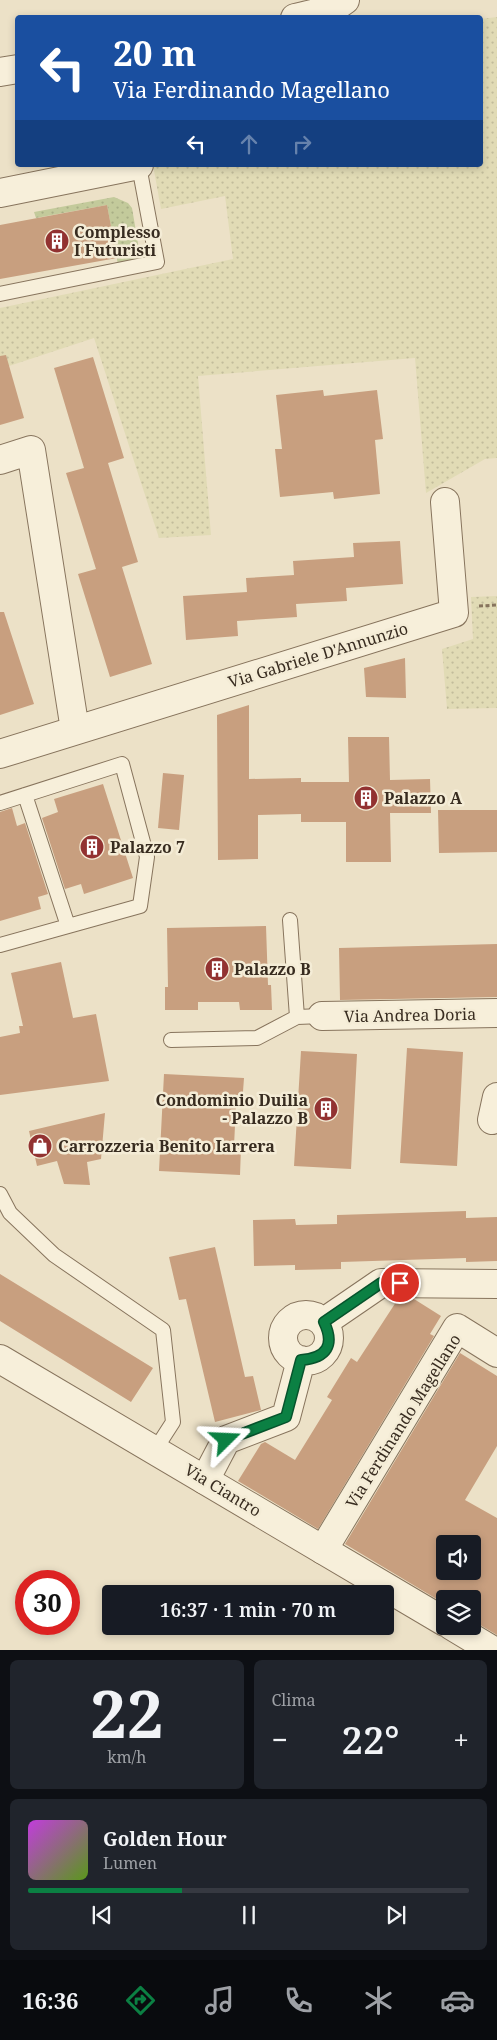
<!DOCTYPE html>
<html lang="it">
<head>
<meta charset="utf-8">
<style>
	:root { --surface:#171b24; --page:#20242c; --text:#f1f3f6; --muted:#9ea1a6; --line:#363941; --accent:#0b8043 }
	body { margin:0; font-family:"Noto Serif",serif; background:var(--page); color:var(--text); height:100vh; display:flex; flex-direction:column; font-size:19px; white-space:nowrap }
	* { box-sizing:border-box; margin:0 }
	p { font-size:16px; color:var(--muted) }
	.icon { flex:none; width:28px; height:28px; fill:none; stroke:currentColor; stroke-width:2; stroke-linecap:round; stroke-linejoin:round }
	.map { position:relative; height:1650px; overflow:hidden }
	.sheet { display:flex; flex-direction:column; gap:10px; padding:10px; background:#0d0f14; flex:1 }
	.sheet>* { flex:none }
	.guide { position:absolute; left:15px; top:15px; width:468px; height:152px; border-radius:5px; box-shadow:0 2px 8px #0003; background:#1a4fa0; color:#fff; overflow:hidden }
	.tools { position:absolute; left:436px; top:1535px; display:grid; gap:10px }
	.tools a { display:grid; place-items:center; width:45px; height:45px; border-radius:5px; background:var(--surface); box-shadow:0 2px 8px #0003; font-size:25px }
	.speed { position:absolute; left:15px; top:1570px; display:flex; gap:10px; font-size:25px; font-weight:700; text-align:center }
	.speed>* { display:grid; place-content:center; width:65px; height:65px; border-radius:50%; background:var(--surface); box-shadow:0 2px 8px #0003; line-height:1 }
	.speed .limit { border:8px solid #d22; background:#fff; color:#111 }
	.pin { position:absolute; display:grid; place-items:center; width:42px; height:42px; color:#fff; margin:-21px; border:2px solid #fff; border-radius:50%; box-shadow:0 1px 5px #0007 }
	.me { position:absolute; width:55px; margin:-28px; rotate:69deg; stroke-linejoin:round; filter:drop-shadow(0 0 4px #0008) }
	.turn { display:flex; align-items:center; gap:18px; height:105px; padding:0 15px; font-size:22px }
	.turn .icon { width:65px; height:65px; stroke-width:2.5 }
	.turn b { display:block; font-size:35px; line-height:42px }
	.lanes { display:flex; align-items:center; height:48px; padding:0 15px; background:#0003; justify-content:center; gap:25px; direction:ltr }
	.lanes .off { opacity:.35 }
	.big { font-size:38px; font-weight:600; line-height:1.1 }
	.sheet .tile { flex:1; display:flex; flex-direction:column; justify-content:center; gap:8px; min-width:0; padding:0 18px; border-radius:8px; background:var(--page) }
	.sheet .dial { align-items:center; gap:0 }
	.dial b { font-size:65px; line-height:1 }
	.song { display:flex; align-items:center; gap:15px }
	.cover { width:60px; height:60px; border-radius:8px; background:linear-gradient(135deg,hsl(290 70% 55%),hsl(90 70% 35%)) }
	.played { height:5px; border-radius:2px; background:linear-gradient(90deg,var(--accent) 35%,var(--line) 35%) }
	.keys { display:flex; justify-content:space-around; direction:ltr }
	.heat { display:flex; justify-content:space-between; align-items:center; font-size:28px; direction:ltr }
	.sheet .tiles { flex:1; display:grid; gap:10px; grid-template-columns:1fr 1fr }
	.tile:last-child { grid-column:span 2 }
	.trip { position:absolute; left:102px; top:1585px; width:292px; height:50px; border-radius:5px; background:var(--surface); box-shadow:0 2px 8px #0003; font-weight:600; line-height:50px; text-align:center }
	.dock { display:flex; height:80px; justify-content:space-around; align-items:center; background:#090b0e; color:var(--muted) }
	.dock .icon { width:35px; height:35px }
	.dock .selected { color:var(--accent) }
	.dock b { font-size:22px; color:var(--text) }
	.map>svg:first-child { display:block }
	.farmland { fill:url(#farmland-dots) }
	.green { fill:url(#green-dots) }
	.building { fill:#c89f7f; fill-rule:evenodd }
	.lines { fill:none; stroke-linecap:round; stroke-linejoin:round }
	.service-casing { stroke:#87745d; stroke-width:16 }
	.minor-casing { stroke:#87745d; stroke-width:30 }
	.tertiary-casing { stroke:#87745d; stroke-width:30 }
	.path { stroke:#87745d; stroke-width:3; stroke-dasharray:4 2.5; stroke-linecap:butt }
	.service { stroke:#f7efda; stroke-width:14 }
	.minor { stroke:#f7efda; stroke-width:28 }
	.tertiary { stroke:#f7efda; stroke-width:28 }
	.route-casing { stroke:#07532c; stroke-width:12 }
	.route { stroke:#0b8043; stroke-width:9 }
	.labels { text-anchor:middle; stroke-width:5; stroke-linejoin:round; paint-order:stroke }
	.poi-label { font-size:16px; font-weight:bold; fill:#382c20; stroke:#f4ecd6; text-anchor:start }
	.street-label { font-size:16px; fill:#382c20; stroke:#f4ecd6 }
</style>
</head>
<body>
<div class="map">
<svg width="497" height="1650" viewBox="0 0 497 1650">
	<defs>
		<pattern id="farmland-dots" width="8" height="8" patternUnits="userSpaceOnUse" patternTransform="scale(1.25)"><rect width="8" height="8" fill="#e1dbb5"/><path d="M2 2h.1M6 6h.1" fill="none" stroke="#c2bc9b" stroke-width="1.8" stroke-linecap="round"/></pattern>
		<pattern id="green-dots" width="8" height="8" patternUnits="userSpaceOnUse" patternTransform="scale(1.25)"><rect width="8" height="8" fill="#c3ca9b"/><path d="M2 2h.1M6 6h.1" fill="none" stroke="#a8ae85" stroke-width="1.8" stroke-linecap="round"/></pattern>
	</defs>
	<rect width="100%" height="100%" fill="#ece1c7"/>
	<path class="farmland" d="M 497,17 L 497,458 L 485,459 L 426,493 L 415,358 L 198,376 L 211,535 L 159,538 L 94,338 L 0,369 L 0,308 L 233,259 L 225,196 L 161,209 L 153,165 L 480,165 L 480,19 Z
		M 497,596 L 497,708 L 447,709 L 442,649 L 473,639 L 471,597 Z"/>
	<path class="green" d="M 114,197 L 128,203 L 132,208 L 141,261 L 118,265 L 107,205 L 36,218 L 34,212 Z"/>
	<path class="building" d="M 107,205 L 117,258 L 0,279 L 0,225 Z
		M 6,355 L 24,418 L 0,425 L 0,356 Z
		M 93,357 L 124,458 L 108,463 L 138,562 L 122,567 L 152,664 L 110,677 L 78,574 L 96,569 L 66,473 L 84,468 L 54,368 Z
		M 323,390 L 324,396 L 377,390 L 383,439 L 375,440 L 380,494 L 334,499 L 333,492 L 280,497 L 275,449 L 282,449 L 276,395 Z
		M 400,541 L 403,584 L 346,588 L 347,601 L 296,604 L 297,617 L 237,621 L 238,636 L 186,640 L 183,596 L 247,592 L 246,578 L 294,575 L 293,561 L 354,557 L 353,543 Z
		M 0,612 L 4,612 L 34,704 L 0,715 Z
		M 405,658 L 406,698 L 366,697 L 364,668 Z
		M 249,705 L 249,779 L 301,778 L 301,782 L 349,782 L 348,737 L 389,737 L 390,780 L 430,779 L 431,813 L 390,813 L 391,862 L 346,862 L 346,822 L 301,822 L 301,814 L 258,815 L 258,859 L 218,860 L 217,715 Z
		M 163,773 L 184,775 L 179,830 L 158,828 Z
		M 103,784 L 133,878 L 84,894 L 81,884 L 65,889 L 42,818 L 58,812 L 54,799 Z
		M 12,808 L 17,826 L 25,823 L 48,894 L 38,897 L 41,909 L 0,921 L 0,812 Z
		M 438,810 L 497,810 L 497,852 L 439,853 Z
		M 266,926 L 268,985 L 271,985 L 272,1010 L 240,1010 L 239,1002 L 198,1002 L 198,1010 L 165,1010 L 165,987 L 168,987 L 167,928 Z
		M 497,944 L 497,997 L 340,1000 L 339,948 Z
		M 61,962 L 73,1018 L 96,1014 L 109,1081 L 0,1095 L 0,1037 L 20,1033 L 19,1026 L 23,1026 L 11,973 Z
		M 407,1048 L 463,1052 L 457,1166 L 400,1163 Z
		M 301,1051 L 357,1054 L 351,1169 L 294,1166 Z
		M 164,1074 L 244,1078 L 242,1105 L 236,1105 L 234,1146 L 241,1147 L 240,1175 L 159,1171 Z
		M 105,1113 L 101,1159 L 87,1162 L 90,1185 L 64,1184 L 57,1161 L 37,1166 L 29,1131 Z
		M 466,1211 L 466,1218 L 497,1217 L 497,1261 L 466,1262 L 466,1258 L 341,1262 L 341,1269 L 295,1270 L 295,1265 L 254,1266 L 253,1220 L 295,1219 L 296,1225 L 337,1224 L 337,1215 Z
		M 215,1247 L 245,1377 L 253,1376 L 261,1410 L 215,1422 L 186,1299 L 179,1300 L 169,1257 Z
		M 0,1274 L 153,1368 L 131,1402 L 0,1321 Z
		M 398,1299 L 414,1299 L 441,1316 L 430,1334 L 434,1336 L 318,1529 L 238,1481 L 261,1444 L 265,1442 L 295,1460 L 332,1400 L 327,1397 L 351,1358 L 357,1362 Z
		M 460,1353 L 497,1376 L 497,1446 L 465,1500 L 497,1518 L 497,1635 L 472,1620 L 472,1599 L 445,1599 L 445,1604 L 345,1544 ZM 445,1544 L 472,1544 L 472,1571 L 445,1571 Z"/>
	<g class="lines">
		<defs>
			<path id="service" d="M 0,294 L 157,262 L 139,166
				M 25,795 L 68,926
				M 0,803 L 122,764 L 147,857 L 140,906 L 0,945
				M 290,920 L 297,1017
				M 171,1040 L 257,1038 L 297,1017 L 322,1016
				M 0,1194 L 10,1213 L 54,1255 L 163,1330 L 173,1422 L 155,1450"/>
			<path id="minor" d="M 0,193 L 139,165
				M 0,460 L 31,450 L 75,730
				M 0,754 L 454,613 L 445,502
				M 322,1016 L 497,1013
				M 492,1120 L 497,1097
				M283 1338a23 23 0 1 1 46 0a23 23 0 1 1-46 0Z
				M 324,1322 L 381,1283 L 497,1284
				M 205,1480 L 226,1440 L 286,1417 L 301,1360
				M 323,1550 L 457,1328 L 497,1353"/>
			<path id="tertiary" d="M 295,18 C 312,14 331,11 345,0
				M 0,72 L 18,69
				M 0,1359 L 445,1622
				M 452,1626 L 492,1650"/>
		</defs>
		<use href="#service" class="service-casing"/>
		<use href="#minor" class="minor-casing"/>
		<use href="#tertiary" class="tertiary-casing"/>
		<path class="path" d="M 479,606 L 497,605"/>
		<use href="#service" class="service"/>
		<use href="#minor" class="minor"/>
		<use href="#tertiary" class="tertiary"/>
	</g>
	<g class="lines">
		<defs>
			<path id="route" d="M 226,1440 L 286,1417 L 301,1360 C 327,1358 335,1345 324,1322 L 381,1283 L 400,1283"/>
		</defs>
		<use href="#route" class="route-casing"/>
		<use href="#route" class="route"/>
	</g>
	<defs>
		<symbol id="building-disc" viewBox="-11 -11 22 22"><circle r="9.5" fill="#923231" stroke="#f4ecd6"/><path d="M-4-6H4V6H1V3H-1V6H-4ZM-2.5-4.3h1.7v1.8h-1.7ZM.8-4.3h1.7v1.8H.8ZM-2.5-1h1.7V.8h-1.7ZM.8-1h1.7V.8H.8Z" fill="#fff"/></symbol>
		<symbol id="shop-disc" viewBox="-11 -11 22 22"><circle r="9.5" fill="#923231" stroke="#f4ecd6"/><path d="M-5-2.5h2.3a2.7 3.5 0 0 1 5.4 0H5L5.5 6h-11ZM-1.5-2.5h3a1.5 2.3 0 0 0-3 0Z" fill="#fff"/></symbol>
	</defs>
	<g fill-rule="evenodd">
		<use href="#building-disc" x="43" y="227" width="28" height="28"/>
		<use href="#building-disc" x="352" y="784" width="28" height="28"/>
		<use href="#building-disc" x="78" y="833" width="28" height="28"/>
		<use href="#building-disc" x="203" y="955" width="28" height="28"/>
		<use href="#building-disc" x="312" y="1095" width="28" height="28"/>
		<use href="#shop-disc" x="26" y="1132" width="28" height="28"/>
	</g>
	<g class="labels">
		<g class="poi-label">
			<text x="74" y="238">Complesso<tspan x="74" dy="18">I Futuristi</tspan></text>
			<text x="384" y="804">Palazzo A</text>
			<text x="110" y="853">Palazzo 7</text>
			<text x="234" y="975">Palazzo B</text>
			<text x="308" y="1106" text-anchor="end">Condominio Duilia<tspan x="308" dy="18">- Palazzo B</tspan></text>
			<text x="58" y="1152">Carrozzeria Benito Iarrera</text>
		</g>
		<g class="street-label">
			<text transform="translate(318 655) rotate(-17)" y="6">Via Gabriele D'Annunzio</text>
			<text transform="translate(410 1015) rotate(-1)" y="6">Via Andrea Doria</text>
			<text transform="translate(403 1421) rotate(-58)" y="6">Via Ferdinando Magellano</text>
			<text transform="translate(223 1490) rotate(31)" y="6">Via Ciantro</text>
		</g>
	</g>
</svg>
<div class="tools">
<a><svg class="icon" aria-label="sound" viewBox="0 0 24 24"><path d="M4 9h4l5-4v14l-5-4H4zM17 9q2 3 0 6"/></svg></a>
<a><svg class="icon" aria-label="layers" viewBox="0 0 24 24"><path d="M12 4l9 5-9 5-9-5zM3 14l9 5 9-5"/></svg></a>
</div>
<div class="speed"><div class="limit">30</div></div>
<div class="pin" style="left:400px;top:1283px;background:#d93025"><svg class="icon" aria-label="arrive" viewBox="0 0 24 24"><path d="M6 21V4h12l-3 4 3 4H6"/></svg></div>
<svg class="me" style="left:226px;top:1440px" viewBox="-20 -20 40 40"><path d="M0-17L14 15 0 8-14 15z" fill="#0b8043" stroke="#fff" stroke-width="4"/></svg>
<div class="trip">16:37 · 1 min · 70 m</div>
<div class="guide">
<div class="turn"><svg class="icon" aria-label="left" viewBox="0 0 24 24"><path d="M17 20v-9H6M10 6l-5 5 5 5"/></svg><div><b>20 m</b>Via Ferdinando Magellano</div></div>
<div class="lanes"><svg class="icon" aria-label="left" viewBox="0 0 24 24"><path d="M17 20v-9H6M10 6l-5 5 5 5"/></svg><svg class="icon off" aria-label="ahead" viewBox="0 0 24 24"><path d="M12 20V5M6 11l6-6 6 6"/></svg><svg class="icon off" aria-label="right" viewBox="0 0 24 24"><path d="M7 20v-9h11M14 6l5 5-5 5"/></svg></div>
</div>
</div>
<section class="sheet">
<div class="tiles">
<div class="tile dial"><b>22</b><p>km/h</p></div>
<div class="tile"><p>Clima</p>
<div class="heat"><a>−</a><b class="big">22°</b><a>+</a></div>
</div>
<div class="tile">
<div class="song"><i class="cover"></i><div><b>Golden Hour</b><p>Lumen</p></div></div>
<div class="played"></div>
<div class="keys"><svg class="icon" aria-label="previous" viewBox="0 0 24 24"><path d="M18 5L8 12l10 7zM5 5v14"/></svg><svg class="icon" aria-label="pause" viewBox="0 0 24 24"><path d="M8 5v14M16 5v14"/></svg><svg class="icon" aria-label="next" viewBox="0 0 24 24"><path d="M6 5l10 7-10 7zM19 5v14"/></svg></div>
</div>
</div>
</section>
<nav class="dock">
<b>16:36</b>
<svg class="icon selected" aria-label="directions" viewBox="0 0 24 24"><path d="M12 3l9 9-9 9-9-9zM9 14v-3h6M13 9l2 2-2 2"/></svg>
<svg class="icon" aria-label="music" viewBox="0 0 24 24"><path d="M9 18V5l10-2v13"/><circle cx="6" cy="18" r="3"/><circle cx="16" cy="16" r="3"/></svg>
<svg class="icon" aria-label="phone" viewBox="0 0 24 24"><path d="M5 4h4l2 5-3 2q2 4 5 5l2-3 5 2v4C11 20 4 13 5 4z"/></svg>
<svg class="icon" aria-label="climate" viewBox="0 0 24 24"><path d="M12 3v18M4 7l16 10M4 17L20 7"/></svg>
<svg class="icon" aria-label="car" viewBox="0 0 24 24"><path d="M5 17H2v-5l4-1 3-4h7l3 4 3 1v5h-3M9 17h6M6 11h13"/><circle cx="7" cy="17" r="2"/><circle cx="17" cy="17" r="2"/></svg>
</nav>
</body>
</html>
